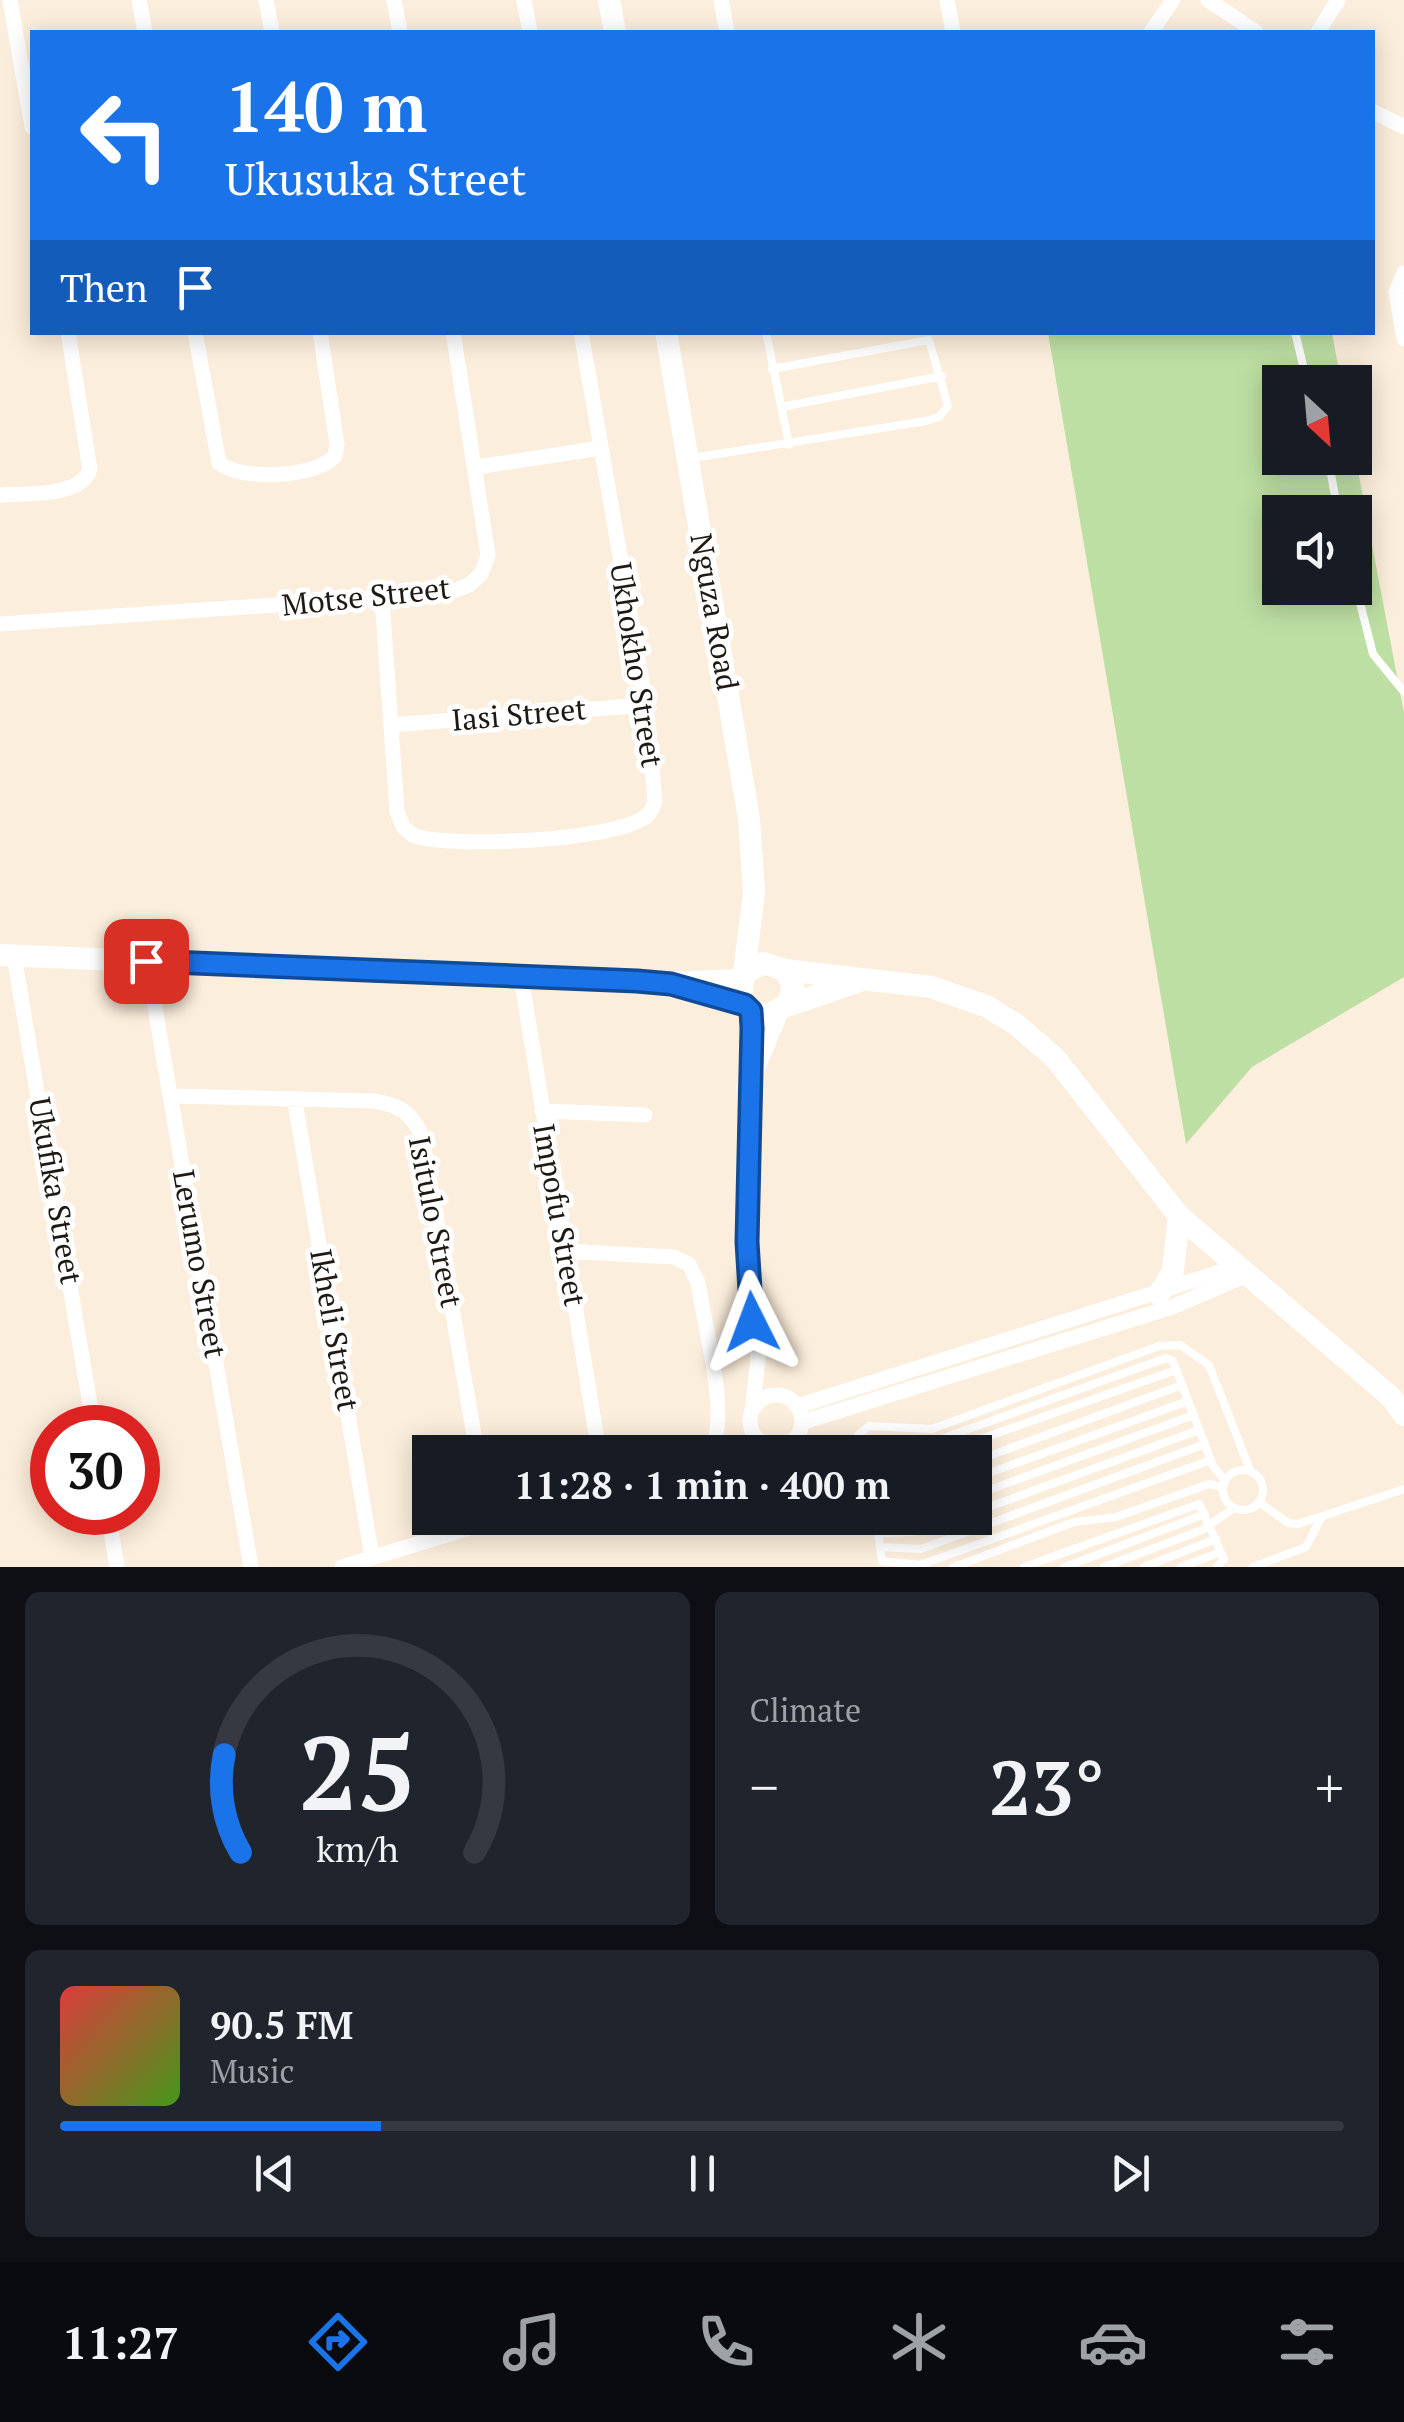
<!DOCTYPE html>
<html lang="en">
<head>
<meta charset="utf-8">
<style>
	:root { --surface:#171b24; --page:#20242c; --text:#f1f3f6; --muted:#9ea1a6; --line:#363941; --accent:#1a73e8 }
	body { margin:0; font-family:"PT Serif",serif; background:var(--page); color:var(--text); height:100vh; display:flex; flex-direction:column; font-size:38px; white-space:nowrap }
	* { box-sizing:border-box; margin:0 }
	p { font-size:32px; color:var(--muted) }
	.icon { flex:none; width:55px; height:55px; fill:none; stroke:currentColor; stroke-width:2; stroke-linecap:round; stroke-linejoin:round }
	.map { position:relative; height:1567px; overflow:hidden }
	.side { display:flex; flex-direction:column; gap:25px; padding:25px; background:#0d0f14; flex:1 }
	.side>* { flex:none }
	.guide { position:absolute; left:30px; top:30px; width:1345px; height:305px; border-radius:0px; box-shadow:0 5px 25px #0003; background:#1a73e8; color:#fff; overflow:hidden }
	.needle { width:65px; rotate:154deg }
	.fabs { position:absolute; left:1262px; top:365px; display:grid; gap:20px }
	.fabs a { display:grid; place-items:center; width:110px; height:110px; border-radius:0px; background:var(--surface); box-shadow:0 5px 25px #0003; font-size:50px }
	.speed { position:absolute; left:30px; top:1405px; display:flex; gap:20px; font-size:50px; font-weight:700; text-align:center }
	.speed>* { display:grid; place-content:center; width:130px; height:130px; border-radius:50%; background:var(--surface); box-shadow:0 5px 25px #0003; line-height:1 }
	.speed .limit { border:15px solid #d22; background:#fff; color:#111 }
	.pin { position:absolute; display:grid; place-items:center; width:85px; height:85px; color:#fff; margin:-42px; border-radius:20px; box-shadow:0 5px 15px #0006 }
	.me { position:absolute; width:110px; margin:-55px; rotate:357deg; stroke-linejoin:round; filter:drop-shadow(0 0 8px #0008) }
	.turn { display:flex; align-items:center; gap:35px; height:210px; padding:0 30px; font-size:45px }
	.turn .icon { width:130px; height:130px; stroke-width:2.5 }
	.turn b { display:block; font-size:70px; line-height:85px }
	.then { display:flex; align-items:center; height:95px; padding:0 30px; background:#0003; gap:20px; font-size:38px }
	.big { font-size:75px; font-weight:700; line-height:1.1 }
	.side .tile { flex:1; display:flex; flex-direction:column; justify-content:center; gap:15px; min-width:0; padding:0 35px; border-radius:15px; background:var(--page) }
	.side .dial { align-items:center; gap:0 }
	.dial svg { height:260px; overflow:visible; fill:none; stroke:var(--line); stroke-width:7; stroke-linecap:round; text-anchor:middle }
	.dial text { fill:var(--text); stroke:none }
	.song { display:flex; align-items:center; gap:30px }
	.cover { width:120px; height:120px; border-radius:15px; background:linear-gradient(135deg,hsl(0 70% 55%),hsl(100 70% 35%)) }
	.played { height:10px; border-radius:5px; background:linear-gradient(90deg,var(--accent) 25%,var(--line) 25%) }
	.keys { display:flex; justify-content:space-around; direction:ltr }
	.heat { display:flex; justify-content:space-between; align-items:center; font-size:55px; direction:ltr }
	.side .tiles { flex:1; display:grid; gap:25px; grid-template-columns:1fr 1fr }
	.tile:last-child { grid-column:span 2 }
	.trip { position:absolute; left:412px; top:1435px; width:580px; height:100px; border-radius:0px; background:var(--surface); box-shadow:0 5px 25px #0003; font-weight:700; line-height:100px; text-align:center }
	.menu { display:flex; height:160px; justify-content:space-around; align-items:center; background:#090b0e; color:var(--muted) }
	.menu .icon { width:70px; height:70px }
	.menu .on { color:var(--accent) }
	.menu b { font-size:45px; color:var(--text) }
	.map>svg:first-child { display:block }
	.green { fill:#bddfa3; fill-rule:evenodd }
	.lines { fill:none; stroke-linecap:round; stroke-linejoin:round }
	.lane { stroke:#fff; stroke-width:8 }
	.street { stroke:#fff; stroke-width:15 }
	.secondary { stroke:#fff; stroke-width:22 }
	.route-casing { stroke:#114b97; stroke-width:25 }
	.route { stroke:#1a73e8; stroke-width:18 }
	.labels { text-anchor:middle; stroke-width:10; stroke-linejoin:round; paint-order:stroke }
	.street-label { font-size:30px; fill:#1e1912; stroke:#fff }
</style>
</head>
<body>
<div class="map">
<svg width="1404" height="1567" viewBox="0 0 1404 1567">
	<rect width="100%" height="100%" fill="#fceedc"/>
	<path class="green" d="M 1048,333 L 1332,333 L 1341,382 L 1280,382 L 1280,458 L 1355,455 L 1404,713 L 1404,977 L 1252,1067 L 1186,1144 ZM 1280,512 L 1355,512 L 1355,588 L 1280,588 Z"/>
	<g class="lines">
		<path class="lane" d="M 766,332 L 789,445
			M 1295,332 L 1307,382
			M 781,407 L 942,376
			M 692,458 L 926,421 L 939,417 L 948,406 L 929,340 L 772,369
			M 1328,458 L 1338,512
			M 1355,583 L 1373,654 L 1404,692
			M 855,1452 L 858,1435 L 869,1426 L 932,1429 L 1159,1346 L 1180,1345 L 1209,1365 L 1250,1470
			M 905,1452 L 1166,1358 L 1173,1361 L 1213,1466 L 1225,1480
			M 944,1452 L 1176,1370
			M 975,1461 L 1182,1385
			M1223 1490a20 20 0 1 1 40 0a20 20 0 1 1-40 0Z
			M 975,1478 L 1188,1401
			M 975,1495 L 1194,1415
			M 1259,1502 L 1288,1523 L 1298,1524 L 1404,1489
			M 975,1512 L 1199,1430
			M 876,1518 L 882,1561 L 920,1565 L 1211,1460
			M 879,1534 L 922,1531 L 959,1518
			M 880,1547 L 921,1549 L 1205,1444
			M 954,1567 L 1074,1522 L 1116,1517 L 1209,1484 L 1223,1487
			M 1024,1567 L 1199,1504 L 1224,1559 L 1217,1567
			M 1065,1567 L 1205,1514
			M 1104,1567 L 1202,1530 L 1234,1508
			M 1144,1567 L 1216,1539
			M 1181,1567 L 1221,1552
			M 1253,1567 L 1306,1547 L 1321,1518"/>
		<path class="street" d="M 10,0 L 32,127
			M 139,0 L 145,32
			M 266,0 L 272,32
			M 394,0 L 400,32
			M 524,0 L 530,32
			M 721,0 L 727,32
			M 947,0 L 953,32
			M 1208,0 L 1256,32
			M 1151,32 L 1173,0
			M 1318,32 L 1338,0
			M 1372,111 L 1404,127
			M 1404,273 L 1396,292 L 1404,339
			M 195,332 L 219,463 C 241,481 316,478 335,456 L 337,444 L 320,332
			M 477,467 L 601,448
			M 0,495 C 26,493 78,498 90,470 L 68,332
			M 382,599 L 397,811 L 403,827 L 414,836 C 456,848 604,841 642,819 C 650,815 652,809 655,801 L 646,705 L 581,332
			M 0,624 L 448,593 L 469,585 L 481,574 L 488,555 L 453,332
			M 391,725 L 646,705
			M 14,956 L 94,1428
			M 147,961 L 251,1567
			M 521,977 L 599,1452
			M 751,1011 L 747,1243 L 758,1361 L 752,1411
			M 758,1068 L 782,1010
			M 171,1096 L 373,1101 C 400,1105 411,1112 422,1136 L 477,1452
			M 295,1102 L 372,1557
			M 542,1111 L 645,1115
			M 565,1251 L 673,1257 L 689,1264 L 698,1283 C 703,1319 733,1427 708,1452
			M750 1421a26 26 0 1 1 52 0a26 26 0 1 1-52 0Z
			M 798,1406 L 1239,1266
			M 803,1422 L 1172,1307 L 1249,1274
			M 108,1512 L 117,1567
			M 342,1567 L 502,1518"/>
		<path class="secondary" d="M 609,0 L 615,32
			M 666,332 L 749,819 L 754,893 L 741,997 L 750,1010 L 767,1016 L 789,1003 L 793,986 L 785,970 L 763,963 L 746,973
			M 0,955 L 671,983 L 742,980
			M 785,970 L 931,987 L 986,1006 L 1017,1025 L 1055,1058 L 1179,1216 L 1392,1398 L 1404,1415
			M 786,1006 L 857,982
			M 1159,1294 L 1173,1271 L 1179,1216"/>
	</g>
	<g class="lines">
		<defs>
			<path id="route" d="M 146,961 L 637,981 L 671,984 L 745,1005 L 751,1011 L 752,1028 L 747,1242 L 752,1322"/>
		</defs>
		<use href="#route" class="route-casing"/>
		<use href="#route" class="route"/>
	</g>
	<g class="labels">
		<g class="street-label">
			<text transform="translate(366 597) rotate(-6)" y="10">Motse Street</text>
			<text transform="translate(714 612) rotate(80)" y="10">Nguza Road</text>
			<text transform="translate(636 665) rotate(81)" y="10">Ukhokho Street</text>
			<text transform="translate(519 715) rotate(-5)" y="10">Iasi Street</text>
			<text transform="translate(55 1191) rotate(80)" y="10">Ukufika Street</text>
			<text transform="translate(559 1215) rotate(80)" y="10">Impofu Street</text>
			<text transform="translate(435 1222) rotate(79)" y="10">Isitulo Street</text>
			<text transform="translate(199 1264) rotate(80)" y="10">Lerumo Street</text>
			<text transform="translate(334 1330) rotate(80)" y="10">Ikheli Street</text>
		</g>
	</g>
</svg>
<div class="fabs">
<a><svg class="needle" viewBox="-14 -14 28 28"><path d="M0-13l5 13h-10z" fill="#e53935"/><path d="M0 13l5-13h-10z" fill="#9ea1a6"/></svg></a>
<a><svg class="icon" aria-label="sound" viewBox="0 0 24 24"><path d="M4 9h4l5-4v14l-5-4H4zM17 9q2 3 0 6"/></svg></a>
</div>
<div class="speed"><div class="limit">30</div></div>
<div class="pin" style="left:146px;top:961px;background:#d93025"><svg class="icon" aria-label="arrive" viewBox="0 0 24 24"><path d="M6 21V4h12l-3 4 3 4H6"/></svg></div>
<svg class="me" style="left:752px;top:1322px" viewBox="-20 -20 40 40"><path d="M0-17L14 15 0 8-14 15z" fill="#1a73e8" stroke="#fff" stroke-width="4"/></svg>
<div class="trip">11:28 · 1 min · 400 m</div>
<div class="guide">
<div class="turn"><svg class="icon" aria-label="left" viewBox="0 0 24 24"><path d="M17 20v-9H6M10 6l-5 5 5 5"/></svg><div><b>140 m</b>Ukusuka Street</div></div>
<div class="then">Then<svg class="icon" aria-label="arrive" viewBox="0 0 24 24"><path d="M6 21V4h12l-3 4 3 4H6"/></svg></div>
</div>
</div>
<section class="side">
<div class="tiles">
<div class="tile dial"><svg viewBox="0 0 100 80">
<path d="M14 69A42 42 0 1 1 86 69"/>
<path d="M14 69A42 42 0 0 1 9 39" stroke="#1a73e8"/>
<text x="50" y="56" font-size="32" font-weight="700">25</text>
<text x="50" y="72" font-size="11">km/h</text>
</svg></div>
<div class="tile"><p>Climate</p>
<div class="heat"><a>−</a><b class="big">23°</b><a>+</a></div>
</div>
<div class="tile">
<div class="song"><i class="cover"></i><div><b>90.5 FM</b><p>Music</p></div></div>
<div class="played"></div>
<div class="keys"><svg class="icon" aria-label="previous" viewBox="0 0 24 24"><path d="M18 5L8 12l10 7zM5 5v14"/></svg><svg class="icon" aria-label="pause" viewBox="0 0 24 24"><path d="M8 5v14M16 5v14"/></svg><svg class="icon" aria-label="next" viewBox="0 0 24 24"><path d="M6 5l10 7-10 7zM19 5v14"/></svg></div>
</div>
</div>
</section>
<nav class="menu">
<b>11:27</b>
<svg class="icon on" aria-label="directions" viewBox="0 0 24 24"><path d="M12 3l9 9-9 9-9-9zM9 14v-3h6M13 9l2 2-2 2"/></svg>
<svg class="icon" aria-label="music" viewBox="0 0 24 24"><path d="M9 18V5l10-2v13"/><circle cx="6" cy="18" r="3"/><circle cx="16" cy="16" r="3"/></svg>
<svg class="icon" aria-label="phone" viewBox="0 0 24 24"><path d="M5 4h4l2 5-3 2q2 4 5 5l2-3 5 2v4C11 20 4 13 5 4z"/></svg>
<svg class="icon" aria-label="climate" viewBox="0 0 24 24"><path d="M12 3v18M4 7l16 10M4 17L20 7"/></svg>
<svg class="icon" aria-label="car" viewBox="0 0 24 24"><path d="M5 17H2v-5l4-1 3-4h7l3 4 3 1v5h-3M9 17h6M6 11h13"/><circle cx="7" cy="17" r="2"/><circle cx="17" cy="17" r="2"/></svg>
<svg class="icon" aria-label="filters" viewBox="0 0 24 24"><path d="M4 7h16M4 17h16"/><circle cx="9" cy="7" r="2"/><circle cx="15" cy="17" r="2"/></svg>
</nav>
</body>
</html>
